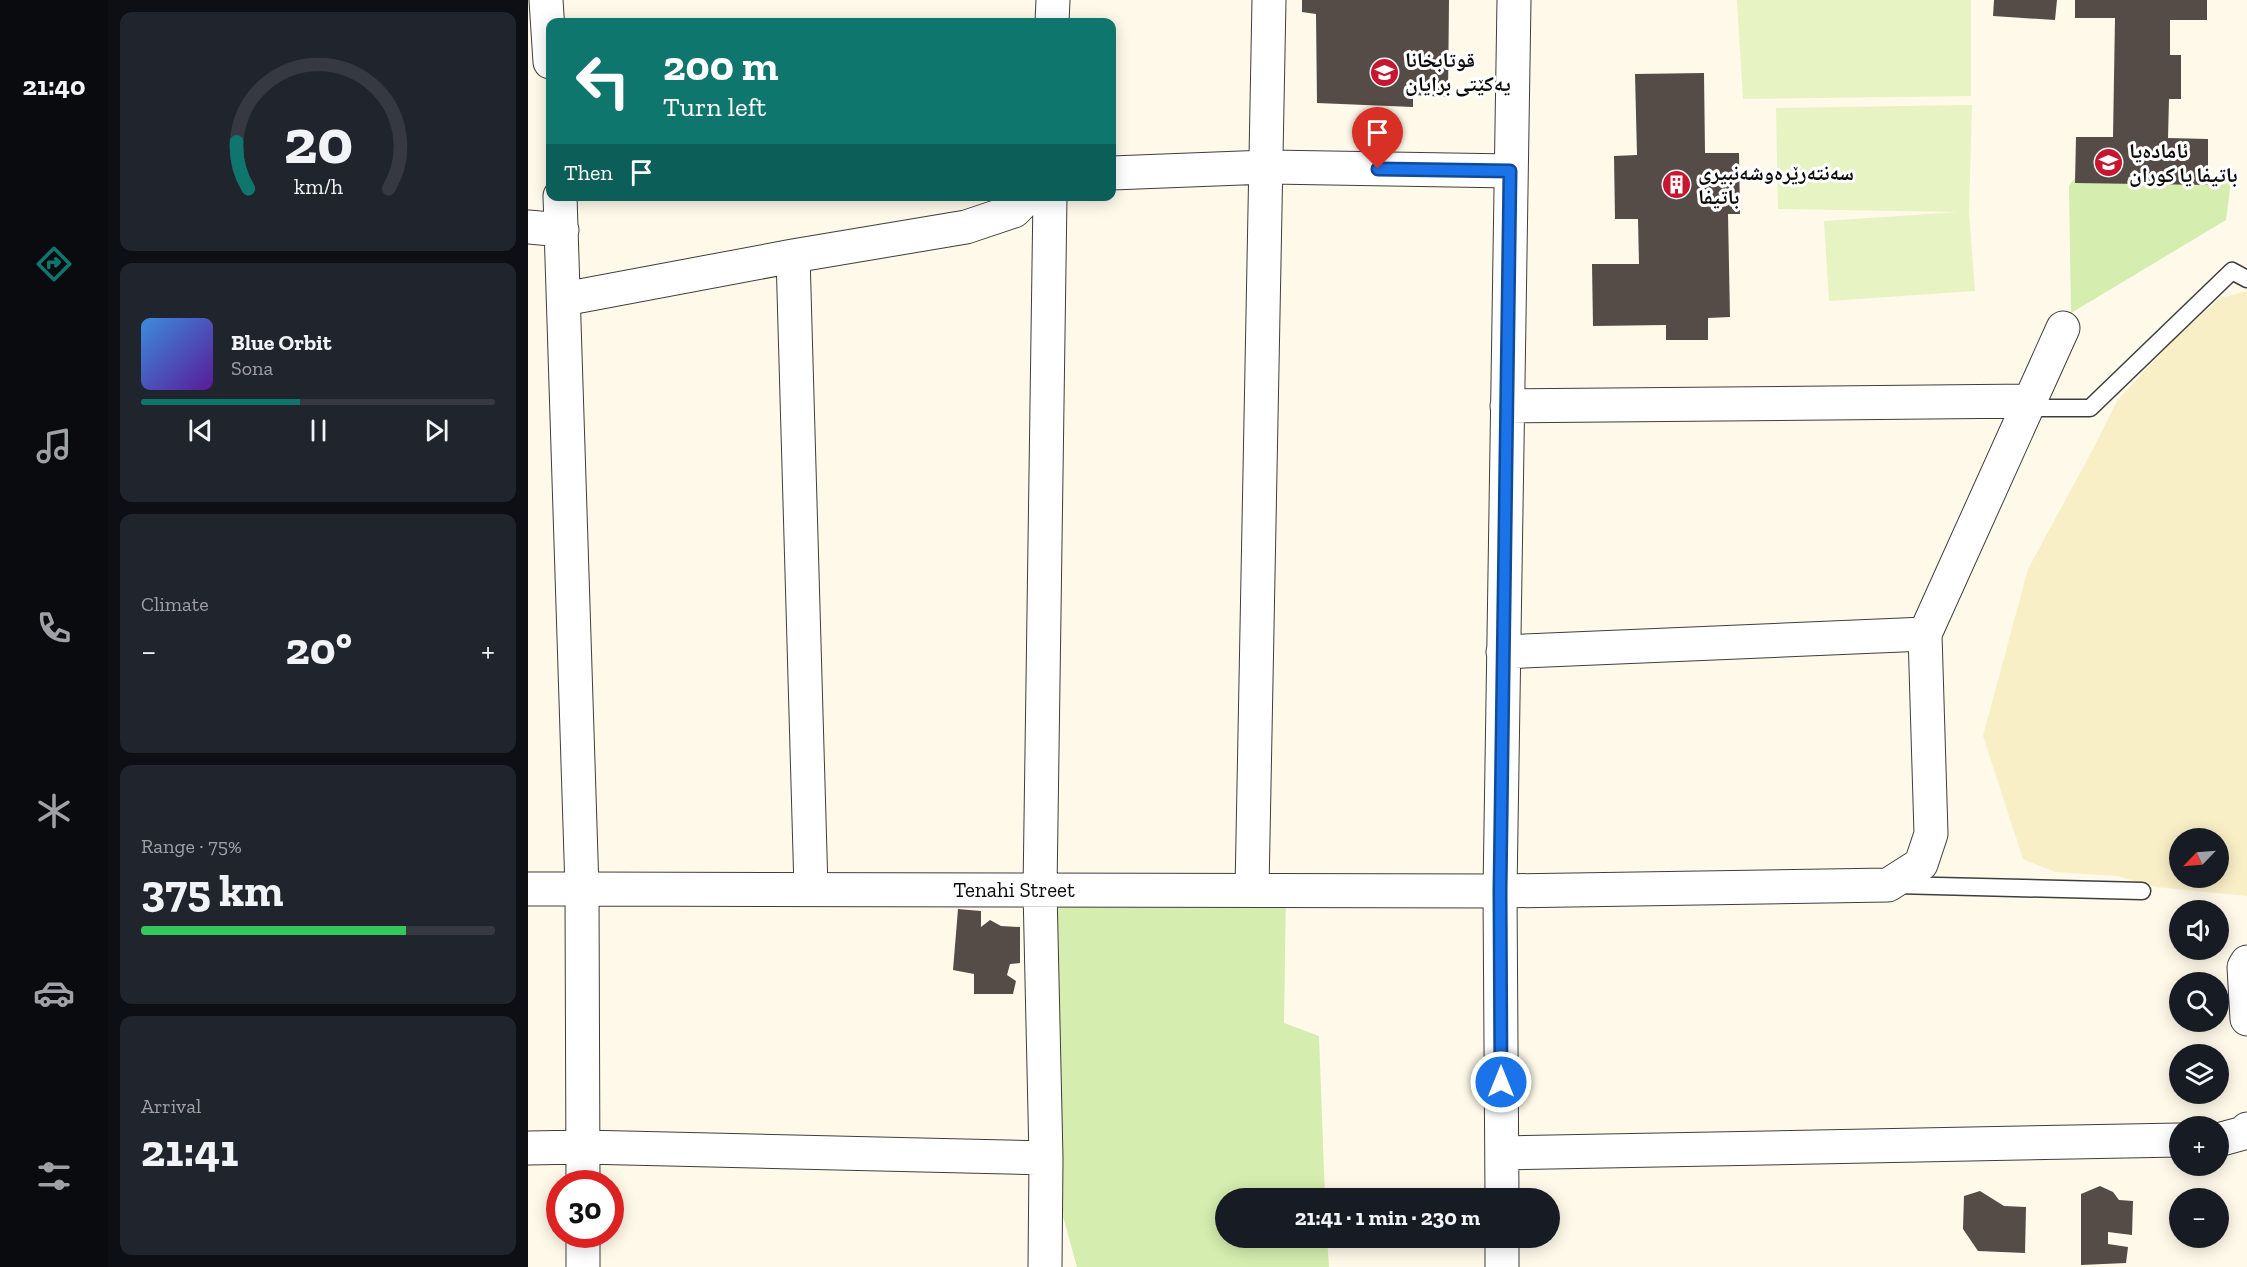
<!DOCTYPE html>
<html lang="en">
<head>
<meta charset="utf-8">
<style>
	:root { --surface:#171b24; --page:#20242c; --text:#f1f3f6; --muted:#9ea1a6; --line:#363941; --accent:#0f766e }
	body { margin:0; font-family:"Zilla Slab","Noto Naskh Arabic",serif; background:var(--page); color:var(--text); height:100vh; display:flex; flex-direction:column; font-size:22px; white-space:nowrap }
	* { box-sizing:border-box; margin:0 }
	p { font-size:20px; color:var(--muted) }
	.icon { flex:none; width:33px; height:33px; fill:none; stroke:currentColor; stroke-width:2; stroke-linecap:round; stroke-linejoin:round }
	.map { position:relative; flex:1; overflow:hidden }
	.panel { display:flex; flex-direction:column; gap:12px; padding:12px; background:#0d0f14; width:420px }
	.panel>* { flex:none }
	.top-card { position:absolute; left:18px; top:18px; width:570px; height:183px; border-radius:12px; box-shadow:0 3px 15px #0003; background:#0f766e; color:#fff; overflow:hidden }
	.needle { width:39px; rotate:245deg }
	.buttons { position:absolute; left:1641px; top:828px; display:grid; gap:12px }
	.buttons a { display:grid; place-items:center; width:60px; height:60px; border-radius:50%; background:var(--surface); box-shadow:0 3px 15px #0003; font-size:30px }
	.speed { position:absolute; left:18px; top:1170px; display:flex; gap:12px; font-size:30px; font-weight:700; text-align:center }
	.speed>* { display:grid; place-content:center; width:78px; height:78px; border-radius:50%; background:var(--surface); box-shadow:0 3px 15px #0003; line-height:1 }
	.speed .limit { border:9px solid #d22; background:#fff; color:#111 }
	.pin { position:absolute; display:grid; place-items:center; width:51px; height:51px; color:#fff; margin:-62px -26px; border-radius:50% 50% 50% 0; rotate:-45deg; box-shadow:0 0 6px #0007 }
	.pin .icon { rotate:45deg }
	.me { position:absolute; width:66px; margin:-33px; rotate:0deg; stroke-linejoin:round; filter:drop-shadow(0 0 4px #0008) }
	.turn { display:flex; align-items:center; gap:21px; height:126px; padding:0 18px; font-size:27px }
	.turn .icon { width:78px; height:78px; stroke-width:2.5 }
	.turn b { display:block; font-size:42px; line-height:51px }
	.then { display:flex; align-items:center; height:57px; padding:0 18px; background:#0003; gap:12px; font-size:22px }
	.big { font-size:45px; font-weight:800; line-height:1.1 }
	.panel .tile { flex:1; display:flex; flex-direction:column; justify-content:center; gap:9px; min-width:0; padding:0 21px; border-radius:12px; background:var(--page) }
	.panel .dial { align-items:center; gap:0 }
	.dial svg { height:156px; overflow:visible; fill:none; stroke:var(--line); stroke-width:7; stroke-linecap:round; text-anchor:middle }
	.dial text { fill:var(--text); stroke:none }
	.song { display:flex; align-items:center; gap:18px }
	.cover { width:72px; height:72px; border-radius:9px; background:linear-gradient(135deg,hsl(210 70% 55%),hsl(270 70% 35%)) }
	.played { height:6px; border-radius:3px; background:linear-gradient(90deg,var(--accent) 45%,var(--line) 45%) }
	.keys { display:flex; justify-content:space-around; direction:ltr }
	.heat { display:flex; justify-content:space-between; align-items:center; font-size:33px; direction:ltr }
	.charge { height:9px; border-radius:4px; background:linear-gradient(90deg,#34c759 75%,var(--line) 0) }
	.trip { position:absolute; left:687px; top:1188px; width:345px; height:60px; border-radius:30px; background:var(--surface); box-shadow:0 3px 15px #0003; font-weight:800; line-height:60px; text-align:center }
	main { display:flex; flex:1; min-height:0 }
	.tabs { display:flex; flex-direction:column; width:108px; justify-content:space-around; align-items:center; background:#090b0e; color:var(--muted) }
	.tabs .icon { width:42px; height:42px }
	.tabs .on { color:var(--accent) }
	.tabs b { font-size:27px; color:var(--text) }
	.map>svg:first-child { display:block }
	.farmland { fill:#f8efc7; fill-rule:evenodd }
	.green { fill:#d5edaf }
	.pitch { fill:#e7f3c2 }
	.building { fill:#554b47 }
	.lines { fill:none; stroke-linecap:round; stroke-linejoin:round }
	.service-casing { stroke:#3e3e3e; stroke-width:19 }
	.minor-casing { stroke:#3e3e3e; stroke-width:35 }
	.tertiary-casing { stroke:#3e3e3e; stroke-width:35 }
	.service { stroke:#fff; stroke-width:16 }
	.minor { stroke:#fff; stroke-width:33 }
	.tertiary { stroke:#fff; stroke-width:33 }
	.route-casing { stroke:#114b97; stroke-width:15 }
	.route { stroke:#1a73e8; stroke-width:10 }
	.labels { text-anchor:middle; stroke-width:6; stroke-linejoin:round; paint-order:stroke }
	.poi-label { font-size:21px; font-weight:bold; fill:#0b0b0b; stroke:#fff; text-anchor:start }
	.street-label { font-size:21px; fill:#0b0b0b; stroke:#fff }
</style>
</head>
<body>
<main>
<nav class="tabs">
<b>21:40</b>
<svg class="icon on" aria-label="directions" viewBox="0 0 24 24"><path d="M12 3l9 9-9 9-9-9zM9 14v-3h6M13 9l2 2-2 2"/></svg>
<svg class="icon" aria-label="music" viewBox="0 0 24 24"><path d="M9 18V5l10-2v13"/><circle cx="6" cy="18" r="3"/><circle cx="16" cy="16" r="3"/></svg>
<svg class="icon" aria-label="phone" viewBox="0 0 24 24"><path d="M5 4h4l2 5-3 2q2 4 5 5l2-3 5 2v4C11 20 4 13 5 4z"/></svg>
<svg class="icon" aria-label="climate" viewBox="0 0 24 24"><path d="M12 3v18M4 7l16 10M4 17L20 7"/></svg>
<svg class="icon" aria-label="car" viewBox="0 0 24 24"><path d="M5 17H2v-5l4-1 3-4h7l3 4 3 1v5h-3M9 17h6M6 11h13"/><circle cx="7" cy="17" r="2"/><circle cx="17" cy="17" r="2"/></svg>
<svg class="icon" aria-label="filters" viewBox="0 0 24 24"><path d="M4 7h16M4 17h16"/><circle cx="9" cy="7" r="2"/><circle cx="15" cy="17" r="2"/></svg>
</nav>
<section class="panel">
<div class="tile dial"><svg viewBox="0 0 100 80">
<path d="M14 69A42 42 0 1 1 86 69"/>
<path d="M14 69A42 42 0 0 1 8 45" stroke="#0f766e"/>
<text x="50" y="56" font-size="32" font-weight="700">20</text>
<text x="50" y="72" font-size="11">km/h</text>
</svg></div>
<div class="tile">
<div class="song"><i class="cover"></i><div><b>Blue Orbit</b><p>Sona</p></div></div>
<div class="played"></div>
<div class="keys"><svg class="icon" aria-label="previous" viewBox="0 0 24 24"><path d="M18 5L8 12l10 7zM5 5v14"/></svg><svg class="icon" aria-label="pause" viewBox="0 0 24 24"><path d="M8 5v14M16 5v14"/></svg><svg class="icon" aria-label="next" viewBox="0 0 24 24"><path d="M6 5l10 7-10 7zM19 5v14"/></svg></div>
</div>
<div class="tile"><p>Climate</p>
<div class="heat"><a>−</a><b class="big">20°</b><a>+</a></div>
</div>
<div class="tile"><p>Range · 75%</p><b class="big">375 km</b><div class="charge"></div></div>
<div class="tile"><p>Arrival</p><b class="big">21:41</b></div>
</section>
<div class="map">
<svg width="1719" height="1267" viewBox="0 0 1719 1267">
	<rect width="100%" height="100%" fill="#fff9e9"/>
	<path class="farmland" d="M 1719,291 L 1719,896 L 1628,887 L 1589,876 L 1527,872 L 1495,859 L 1455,736 L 1500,569 L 1565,449 L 1589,401 L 1643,342 L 1692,298 ZM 1652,838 L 1690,838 L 1690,878 L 1652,878 Z"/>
	<path class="green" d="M 1547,178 L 1680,185 L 1703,182 L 1698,220 L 1543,313 L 1541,186 Z
		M 512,890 L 758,890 L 756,1023 L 791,1036 L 797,1198 L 698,1198 L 698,1238 L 799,1238 L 801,1267 L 549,1267 L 518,1155 Z"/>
	<path class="pitch" d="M 1209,0 L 1443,0 L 1443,96 L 1215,99 Z
		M 1444,105 L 1441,212 L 1447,291 L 1301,301 L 1296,221 L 1430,212 L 1250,209 L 1248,108 Z"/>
	<path class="building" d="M 774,0 L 921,0 L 920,97 L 885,95 L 885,107 L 789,103 L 788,14 L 774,12 Z
		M 1466,0 L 1529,0 L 1527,20 L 1465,16 Z
		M 1547,0 L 1679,0 L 1679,20 L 1642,20 L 1642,55 L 1653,55 L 1653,99 L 1641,99 L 1640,138 L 1680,139 L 1680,185 L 1547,183 L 1548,137 L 1585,137 L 1587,18 L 1547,18 Z
		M 1176,73 L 1177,153 L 1211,153 L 1212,214 L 1200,214 L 1202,317 L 1180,318 L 1180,340 L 1138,340 L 1138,325 L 1065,326 L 1064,264 L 1111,264 L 1110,219 L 1087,219 L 1086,156 L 1109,155 L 1107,74 Z
		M 430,909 L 453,911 L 453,927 L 462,920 L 473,926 L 492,927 L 492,963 L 482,964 L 479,975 L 488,981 L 485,994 L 446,994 L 446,974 L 425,970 Z
		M 1572,1186 L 1585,1192 L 1591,1200 L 1605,1201 L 1604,1235 L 1580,1232 L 1580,1244 L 1600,1247 L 1598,1263 L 1553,1265 L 1553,1194 Z
		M 1452,1191 L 1476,1206 L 1498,1207 L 1497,1253 L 1450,1251 L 1435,1229 L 1436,1196 Z"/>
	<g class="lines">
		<defs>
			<path id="service" d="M 1499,408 L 1562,408 L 1704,271 L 1719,279
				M 1367,885 L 1614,891"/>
			<path id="minor" d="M 524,22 L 525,0
				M 584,173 L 739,167 L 983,171
				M 265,256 L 283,889
				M 36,299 L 265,256 L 438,227 L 486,211 L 501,196
				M 979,406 L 1502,401
				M 975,652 L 1397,634
				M 724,890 L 741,0
				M 1719,962 L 1716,967 L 1719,1019
				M 1690,1140 L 1716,1133 L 1719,1129
				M 0,1148 L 55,1147 L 518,1158
				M 974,1153 L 1652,1140
				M 55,1184 L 54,889 L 972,891 L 1360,885 L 1393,864 L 1403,834 L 1397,634 L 1535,328
				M 974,1198 L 972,891 L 986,0
				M 55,1234 L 55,1267
				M 974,1238 L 974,1267
				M 517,1267 L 518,1158 L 512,890 L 522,196"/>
			<path id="tertiary" d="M 18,0 L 22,62
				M 0,227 L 34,230
				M 0,889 L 54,889 L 32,196"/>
		</defs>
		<use href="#service" class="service-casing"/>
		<use href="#minor" class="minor-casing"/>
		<use href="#tertiary" class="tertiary-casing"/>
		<use href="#service" class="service"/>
		<use href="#minor" class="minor"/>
		<use href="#tertiary" class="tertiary"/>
	</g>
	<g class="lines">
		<defs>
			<path id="route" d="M 850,169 L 982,171 L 972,891 L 973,1082"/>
		</defs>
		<use href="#route" class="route-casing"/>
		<use href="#route" class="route"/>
	</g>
	<defs>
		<symbol id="school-disc" viewBox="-11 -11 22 22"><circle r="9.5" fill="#c71730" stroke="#fff"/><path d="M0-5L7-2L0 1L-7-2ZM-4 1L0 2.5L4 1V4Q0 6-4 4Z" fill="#fff"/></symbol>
		<symbol id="building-disc" viewBox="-11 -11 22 22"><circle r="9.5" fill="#c71730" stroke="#fff"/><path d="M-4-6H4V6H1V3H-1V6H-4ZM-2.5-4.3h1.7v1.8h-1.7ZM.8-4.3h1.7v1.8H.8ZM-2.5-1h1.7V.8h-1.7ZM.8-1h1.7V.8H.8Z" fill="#fff"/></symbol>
	</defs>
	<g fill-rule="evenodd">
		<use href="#school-disc" x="840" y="56" width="33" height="33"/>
		<use href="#school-disc" x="1564" y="146" width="33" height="33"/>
		<use href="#building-disc" x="1132" y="168" width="33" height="33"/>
	</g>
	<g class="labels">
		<g class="poi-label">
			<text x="877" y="67">قوتابخانا<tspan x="877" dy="24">يه‌كێتى برايان</tspan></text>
			<text x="1601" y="158">ئامادەیا<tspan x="1601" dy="24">باتیفا يا كوران</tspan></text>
			<text x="1170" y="180">سه‌نته‌رێره‌وشه‌نبيرى<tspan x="1170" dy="24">باتيفا</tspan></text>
		</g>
		<g class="street-label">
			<text x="486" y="897">Tenahi Street</text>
		</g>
	</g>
</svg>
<div class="buttons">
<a><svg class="needle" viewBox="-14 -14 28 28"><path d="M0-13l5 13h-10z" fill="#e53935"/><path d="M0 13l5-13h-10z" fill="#9ea1a6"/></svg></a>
<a><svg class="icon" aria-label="sound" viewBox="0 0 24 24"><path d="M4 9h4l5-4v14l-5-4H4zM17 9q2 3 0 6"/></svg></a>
<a><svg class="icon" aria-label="search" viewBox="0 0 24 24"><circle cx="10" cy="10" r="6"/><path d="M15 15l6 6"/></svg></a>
<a><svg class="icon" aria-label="layers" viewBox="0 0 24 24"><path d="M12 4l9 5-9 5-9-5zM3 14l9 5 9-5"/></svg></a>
<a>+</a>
<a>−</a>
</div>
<div class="speed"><div class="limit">30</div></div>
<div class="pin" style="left:850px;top:169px;background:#d93025"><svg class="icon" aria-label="arrive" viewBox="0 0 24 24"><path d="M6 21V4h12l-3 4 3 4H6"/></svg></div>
<svg class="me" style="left:973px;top:1082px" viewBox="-20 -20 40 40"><circle r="17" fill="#1a73e8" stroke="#fff" stroke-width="3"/><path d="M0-11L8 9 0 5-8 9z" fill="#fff"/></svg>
<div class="trip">21:41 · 1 min · 230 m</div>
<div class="top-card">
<div class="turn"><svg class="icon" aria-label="left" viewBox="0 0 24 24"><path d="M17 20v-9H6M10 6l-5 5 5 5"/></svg><div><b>200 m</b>Turn left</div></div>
<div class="then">Then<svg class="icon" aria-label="arrive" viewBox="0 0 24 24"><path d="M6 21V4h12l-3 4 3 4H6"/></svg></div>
</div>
</div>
</main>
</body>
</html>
